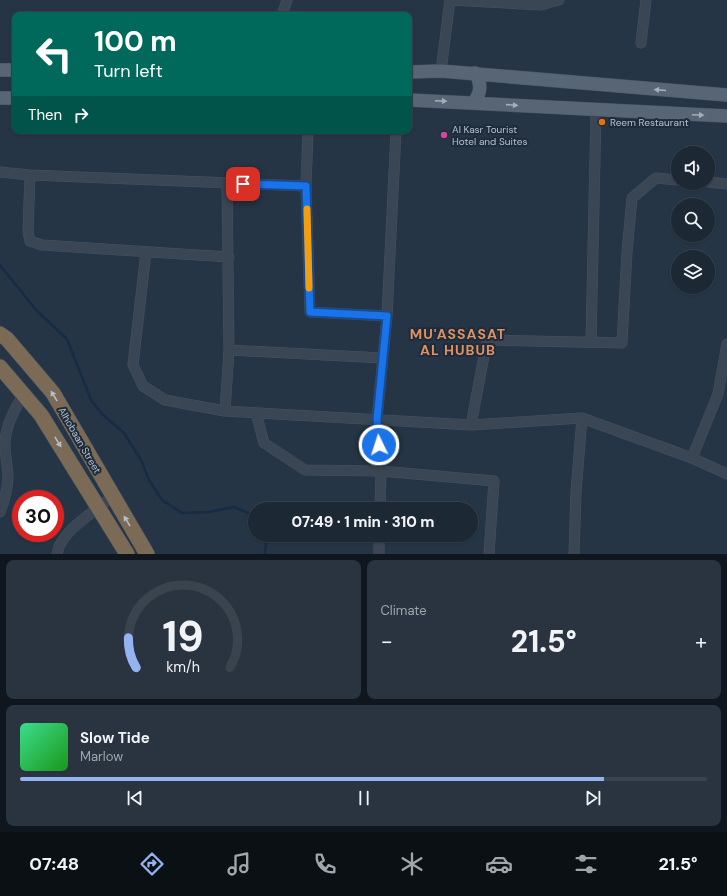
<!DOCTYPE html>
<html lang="en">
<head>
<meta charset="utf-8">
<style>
	:root { --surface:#1c2834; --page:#293440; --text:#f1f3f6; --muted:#a0a6ac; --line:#3a444f; --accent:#95b2f1 }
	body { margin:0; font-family:"DM Sans",sans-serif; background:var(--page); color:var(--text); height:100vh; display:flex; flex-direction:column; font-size:15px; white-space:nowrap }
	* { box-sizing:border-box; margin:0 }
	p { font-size:13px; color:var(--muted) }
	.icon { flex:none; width:22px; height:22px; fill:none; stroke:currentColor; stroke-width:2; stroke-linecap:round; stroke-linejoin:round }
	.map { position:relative; height:554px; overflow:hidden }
	.sheet { display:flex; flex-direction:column; gap:6px; padding:6px; background:#0f161d; flex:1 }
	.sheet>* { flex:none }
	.banner { position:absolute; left:12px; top:12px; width:400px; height:122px; border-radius:8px; box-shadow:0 1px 3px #0004,0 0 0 1px var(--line); background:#00695c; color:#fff; overflow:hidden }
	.fabs { position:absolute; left:671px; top:146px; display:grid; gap:8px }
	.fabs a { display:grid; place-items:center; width:44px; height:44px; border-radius:50%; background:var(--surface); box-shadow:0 1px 3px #0004,0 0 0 1px var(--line); font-size:20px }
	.speed { position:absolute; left:12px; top:490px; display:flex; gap:8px; font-size:20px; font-weight:700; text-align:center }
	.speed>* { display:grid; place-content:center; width:52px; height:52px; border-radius:50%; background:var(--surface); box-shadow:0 1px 3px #0004,0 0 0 1px var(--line); line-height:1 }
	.speed .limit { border:6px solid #d22; background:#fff; color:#111 }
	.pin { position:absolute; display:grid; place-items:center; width:34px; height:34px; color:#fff; margin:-17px; border-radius:8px; box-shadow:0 2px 6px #0006 }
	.me { position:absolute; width:44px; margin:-22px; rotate:356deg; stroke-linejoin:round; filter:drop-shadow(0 0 3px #0008) }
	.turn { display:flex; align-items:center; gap:14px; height:84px; padding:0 16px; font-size:18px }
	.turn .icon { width:52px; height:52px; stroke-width:2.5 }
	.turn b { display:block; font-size:28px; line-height:34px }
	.then { display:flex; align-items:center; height:38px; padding:0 16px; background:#0003; gap:8px; font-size:15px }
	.big { font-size:30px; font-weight:800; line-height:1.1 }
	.sheet .card { flex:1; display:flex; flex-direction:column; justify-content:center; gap:6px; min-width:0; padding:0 14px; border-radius:8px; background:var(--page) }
	.sheet .dial { align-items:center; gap:0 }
	.dial svg { height:104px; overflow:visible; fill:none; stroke:var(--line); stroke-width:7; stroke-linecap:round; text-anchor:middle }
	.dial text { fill:var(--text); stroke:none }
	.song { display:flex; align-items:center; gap:12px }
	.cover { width:48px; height:48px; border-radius:6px; background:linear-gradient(135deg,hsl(150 70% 55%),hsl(120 70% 35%)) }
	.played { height:4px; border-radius:2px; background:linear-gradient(90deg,var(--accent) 85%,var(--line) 85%) }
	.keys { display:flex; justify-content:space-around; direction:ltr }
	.heat { display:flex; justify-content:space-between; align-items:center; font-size:22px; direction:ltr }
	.sheet .tiles { flex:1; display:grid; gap:6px; grid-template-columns:1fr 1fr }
	.card:last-child { grid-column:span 2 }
	.trip { position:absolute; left:248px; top:502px; width:230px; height:40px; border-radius:20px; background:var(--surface); box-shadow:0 1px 3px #0004,0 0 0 1px var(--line); font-weight:800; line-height:40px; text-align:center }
	.dock { display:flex; height:64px; justify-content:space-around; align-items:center; background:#0b1015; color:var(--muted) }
	.dock .icon { width:28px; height:28px }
	.dock .active { color:var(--accent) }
	.dock b { font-size:18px; color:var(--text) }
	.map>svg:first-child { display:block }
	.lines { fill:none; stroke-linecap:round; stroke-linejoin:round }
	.stream { stroke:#162c45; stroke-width:2.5 }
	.minor-casing { stroke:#465261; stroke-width:11 }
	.major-casing { stroke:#465261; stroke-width:14 }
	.highway-casing { stroke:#44515f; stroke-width:16 }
	.minor { stroke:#3a4654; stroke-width:10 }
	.major { stroke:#586574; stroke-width:13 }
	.highway { stroke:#7b6b56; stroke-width:15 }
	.oneway { fill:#a4afbc }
	.oneway2 { fill:#b4bdc8 }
	.route-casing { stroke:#114b97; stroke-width:10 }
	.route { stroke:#1a73e8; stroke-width:7 }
	.slow { stroke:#f59e0b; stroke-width:7 }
	.food-dot { fill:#e8710a; stroke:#1e2b3a; stroke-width:1.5 }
	.hotel-dot { fill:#d1479c; stroke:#1e2b3a; stroke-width:1.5 }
	.labels { text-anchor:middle; stroke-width:4; stroke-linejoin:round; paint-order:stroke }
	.poi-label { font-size:10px; fill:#b7c1ce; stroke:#1e2b3a; text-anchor:start }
	.street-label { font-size:10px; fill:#b7c1ce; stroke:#1e2b3a }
	.district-label { font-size:14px; font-weight:bold; letter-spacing:1px; fill:#df9162; stroke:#1e2b3a }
</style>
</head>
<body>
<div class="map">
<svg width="727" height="554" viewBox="0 0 727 554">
	<rect width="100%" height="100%" fill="#253545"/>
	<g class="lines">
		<path class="stream" d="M 0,265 L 36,310 L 67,339 L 91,400 L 102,414 L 124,433 L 141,460 L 149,480 L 162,500 L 182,513 L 209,512 L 234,507 L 255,516
			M 265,554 L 267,535"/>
		<defs>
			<path id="minor" d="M 450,0 L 541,5 L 559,0
				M 282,15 L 287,0
				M 641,43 L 646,0
				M 441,71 L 450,0
				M 308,131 L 306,186 L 310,312 L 387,316
				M 0,172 L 30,175 L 306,186
				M 30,175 L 28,232 L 30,241 L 42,245 L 229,257
				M 708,182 L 727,184
				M 146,252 L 133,365 L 143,386 L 165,400 L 225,411 L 471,425 L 582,418 L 692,458 L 727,474
				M 591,342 L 596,111
				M 229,350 L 382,358
				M 225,411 L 229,350 L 227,183
				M 256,413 L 264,443 L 305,470 L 381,471 L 494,481 L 489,554
				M 471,425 L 487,340 L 622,343 L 627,252 L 632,198 L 656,178 L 678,180
				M 692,458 L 718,394 L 727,344
				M 380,509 L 381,471 L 377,419 L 387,316 L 396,131
				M 0,512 C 4,502 7,491 8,479 C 8,463 2,446 7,430 C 10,417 17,405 24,394
				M 57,554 C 60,531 96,511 113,496
				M 379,554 L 379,535
				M 574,554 L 576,492 L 582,418"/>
			<path id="major" d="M 0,70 L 15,70
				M 409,72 L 441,71 L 727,95
				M 0,98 L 15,98
				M 409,100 L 727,116
				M 474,102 C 481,93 482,83 475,73"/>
			<path id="highway" d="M 0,334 L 7,339 L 53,393 L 147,554
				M 0,367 L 41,415 L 127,554"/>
		</defs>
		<use href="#minor" class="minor-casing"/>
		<use href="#major" class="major-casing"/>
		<use href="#highway" class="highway-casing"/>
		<use href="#minor" class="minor"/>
		<use href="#major" class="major"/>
		<use href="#highway" class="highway"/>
	</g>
	<defs><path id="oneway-solid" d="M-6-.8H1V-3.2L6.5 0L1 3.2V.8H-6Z"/></defs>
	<g class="oneway">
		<use href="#oneway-solid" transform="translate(660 90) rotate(-175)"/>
		<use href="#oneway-solid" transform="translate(441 101) rotate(2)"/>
		<use href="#oneway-solid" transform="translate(512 105) rotate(4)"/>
		<use href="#oneway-solid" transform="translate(698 115) rotate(2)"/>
	</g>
	<g class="oneway2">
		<use href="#oneway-solid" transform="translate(54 396) rotate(-122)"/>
		<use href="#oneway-solid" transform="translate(58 442) rotate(58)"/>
		<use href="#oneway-solid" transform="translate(127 521) rotate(-121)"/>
	</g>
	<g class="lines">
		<defs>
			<path id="route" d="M 243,184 L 306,186 L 310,312 L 387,316 L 377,419 L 379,445"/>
		</defs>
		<use href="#route" class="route-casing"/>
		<use href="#route" class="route"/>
		<path class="slow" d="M 307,209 L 309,288"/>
	</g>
	<circle class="food-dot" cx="602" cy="122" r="4"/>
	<circle class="hotel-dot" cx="444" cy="135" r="4"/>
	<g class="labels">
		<g class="poi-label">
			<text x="610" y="126">Reem Restaurant</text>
			<text x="452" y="133">Al Kasr Tourist<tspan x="452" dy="12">Hotel and Suites</tspan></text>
		</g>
		<g class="street-label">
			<text transform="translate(80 440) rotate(60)" y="4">Alhobaan Street</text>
		</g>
		<g class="district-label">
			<text x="458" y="339">MU'ASSASAT<tspan x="458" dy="16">AL HUBUB</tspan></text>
		</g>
	</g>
</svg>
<div class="fabs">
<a><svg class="icon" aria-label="sound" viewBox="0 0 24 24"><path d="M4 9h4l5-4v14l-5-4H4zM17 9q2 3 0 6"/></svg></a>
<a><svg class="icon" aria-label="search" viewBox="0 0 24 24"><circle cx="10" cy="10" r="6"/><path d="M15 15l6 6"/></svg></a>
<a><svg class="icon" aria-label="layers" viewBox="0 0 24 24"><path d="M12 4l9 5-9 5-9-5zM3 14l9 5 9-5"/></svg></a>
</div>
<div class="speed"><div class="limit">30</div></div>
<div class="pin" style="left:243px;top:184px;background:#d93025"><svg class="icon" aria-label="arrive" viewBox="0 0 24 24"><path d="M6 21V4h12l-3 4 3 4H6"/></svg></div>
<svg class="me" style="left:379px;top:445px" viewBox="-20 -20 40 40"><circle r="17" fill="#1a73e8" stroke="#fff" stroke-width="3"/><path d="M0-11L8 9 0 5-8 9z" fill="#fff"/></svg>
<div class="trip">07:49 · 1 min · 310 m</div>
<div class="banner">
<div class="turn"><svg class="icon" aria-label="left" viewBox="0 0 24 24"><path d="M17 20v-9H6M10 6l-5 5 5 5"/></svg><div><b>100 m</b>Turn left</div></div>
<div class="then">Then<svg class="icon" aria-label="right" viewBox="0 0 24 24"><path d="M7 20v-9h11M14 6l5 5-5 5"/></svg></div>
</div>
</div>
<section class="sheet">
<div class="tiles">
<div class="card dial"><svg viewBox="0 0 100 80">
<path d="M14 69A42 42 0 1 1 86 69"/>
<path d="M14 69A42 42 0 0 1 8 46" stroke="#95b2f1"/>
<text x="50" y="56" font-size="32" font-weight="700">19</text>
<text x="50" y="72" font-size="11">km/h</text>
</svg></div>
<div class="card"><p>Climate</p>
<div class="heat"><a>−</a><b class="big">21.5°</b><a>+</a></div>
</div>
<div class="card">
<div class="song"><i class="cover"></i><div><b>Slow Tide</b><p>Marlow</p></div></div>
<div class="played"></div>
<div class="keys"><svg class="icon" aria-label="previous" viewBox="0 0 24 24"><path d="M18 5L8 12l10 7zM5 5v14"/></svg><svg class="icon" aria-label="pause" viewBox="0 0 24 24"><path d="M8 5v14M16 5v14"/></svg><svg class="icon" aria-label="next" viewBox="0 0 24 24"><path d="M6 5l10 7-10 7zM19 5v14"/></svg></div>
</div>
</div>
</section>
<nav class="dock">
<b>07:48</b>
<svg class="icon active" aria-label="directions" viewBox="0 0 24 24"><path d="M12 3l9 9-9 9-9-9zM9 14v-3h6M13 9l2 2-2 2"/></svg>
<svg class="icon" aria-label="music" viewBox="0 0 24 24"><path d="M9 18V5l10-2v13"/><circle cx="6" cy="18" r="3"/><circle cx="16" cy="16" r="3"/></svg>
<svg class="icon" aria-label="phone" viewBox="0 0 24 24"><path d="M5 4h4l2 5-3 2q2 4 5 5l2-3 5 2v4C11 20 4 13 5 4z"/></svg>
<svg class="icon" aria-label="climate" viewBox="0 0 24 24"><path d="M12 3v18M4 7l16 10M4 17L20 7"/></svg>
<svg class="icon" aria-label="car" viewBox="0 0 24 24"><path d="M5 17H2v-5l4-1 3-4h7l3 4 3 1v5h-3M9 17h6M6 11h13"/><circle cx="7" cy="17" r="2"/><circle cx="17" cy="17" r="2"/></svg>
<svg class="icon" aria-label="filters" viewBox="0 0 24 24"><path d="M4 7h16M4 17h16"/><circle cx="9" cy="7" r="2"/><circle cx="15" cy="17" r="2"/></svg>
<b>21.5°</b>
</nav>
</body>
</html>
